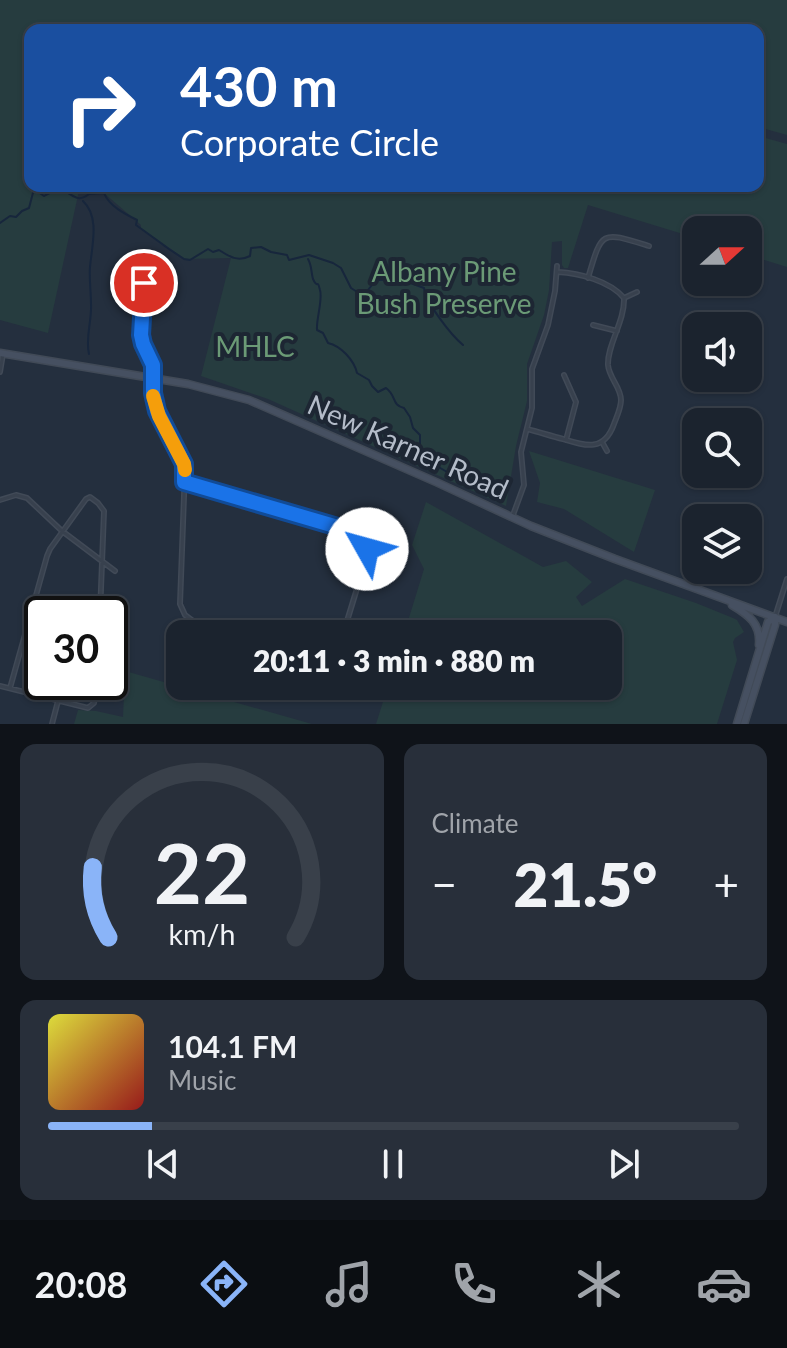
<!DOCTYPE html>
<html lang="en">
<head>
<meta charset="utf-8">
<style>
	:root { --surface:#1b232e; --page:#282f3a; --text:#f1f3f6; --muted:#a0a4aa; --line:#39404a; --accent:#8ab4f8 }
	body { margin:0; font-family:Lato,sans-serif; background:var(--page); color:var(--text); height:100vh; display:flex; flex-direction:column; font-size:30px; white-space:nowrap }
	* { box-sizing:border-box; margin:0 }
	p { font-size:26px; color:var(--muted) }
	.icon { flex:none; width:44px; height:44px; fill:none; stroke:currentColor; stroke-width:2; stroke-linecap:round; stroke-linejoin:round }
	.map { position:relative; height:724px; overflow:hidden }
	.sheet { display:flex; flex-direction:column; gap:20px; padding:20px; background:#0f1319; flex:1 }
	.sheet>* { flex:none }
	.hud { position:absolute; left:24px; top:24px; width:740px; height:168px; border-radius:16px; box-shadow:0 2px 6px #0004,0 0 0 2px var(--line); background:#1a4fa0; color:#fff; overflow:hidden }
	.needle { width:52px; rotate:69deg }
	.fabs { position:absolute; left:682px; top:216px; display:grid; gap:16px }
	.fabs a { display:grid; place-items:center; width:80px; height:80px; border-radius:16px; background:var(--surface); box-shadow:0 2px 6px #0004,0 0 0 2px var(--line); font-size:40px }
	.speed { position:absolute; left:24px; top:596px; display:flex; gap:16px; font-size:40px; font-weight:700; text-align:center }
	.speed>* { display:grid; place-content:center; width:104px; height:104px; border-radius:50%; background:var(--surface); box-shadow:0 2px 6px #0004,0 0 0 2px var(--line); line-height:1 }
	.speed .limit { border:4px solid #111; border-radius:12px; background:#fff; color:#111 }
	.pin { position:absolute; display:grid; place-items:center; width:68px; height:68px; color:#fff; margin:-34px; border:4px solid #fff; border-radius:50%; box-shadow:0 2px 8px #0007 }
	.me { position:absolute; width:88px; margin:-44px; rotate:308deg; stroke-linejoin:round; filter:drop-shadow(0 0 6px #0008) }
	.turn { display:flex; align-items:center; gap:28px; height:168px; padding:0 24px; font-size:36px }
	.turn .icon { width:104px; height:104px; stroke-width:2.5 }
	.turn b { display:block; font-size:56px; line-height:68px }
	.big { font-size:60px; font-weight:800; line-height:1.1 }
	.sheet .card { flex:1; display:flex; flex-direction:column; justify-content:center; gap:12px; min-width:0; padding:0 28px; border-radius:16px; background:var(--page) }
	.sheet .dial { align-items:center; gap:0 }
	.dial svg { height:208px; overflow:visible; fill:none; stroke:var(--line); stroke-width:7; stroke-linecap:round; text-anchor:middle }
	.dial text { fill:var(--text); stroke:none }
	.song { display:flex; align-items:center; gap:24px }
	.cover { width:96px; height:96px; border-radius:12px; background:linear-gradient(135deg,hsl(60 70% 55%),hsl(0 70% 35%)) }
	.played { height:8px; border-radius:4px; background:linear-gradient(90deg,var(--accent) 15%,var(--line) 15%) }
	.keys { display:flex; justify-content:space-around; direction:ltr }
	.heat { display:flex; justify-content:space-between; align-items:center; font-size:44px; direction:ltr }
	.sheet .tiles { flex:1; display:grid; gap:20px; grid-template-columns:1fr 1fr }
	.card:last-child { grid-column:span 2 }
	.trip { position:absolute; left:166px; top:620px; width:456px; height:80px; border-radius:16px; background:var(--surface); box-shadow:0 2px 6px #0004,0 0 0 2px var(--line); font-weight:800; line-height:80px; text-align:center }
	.menu { display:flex; height:128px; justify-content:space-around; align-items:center; background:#0b0e12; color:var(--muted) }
	.menu .icon { width:56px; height:56px }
	.menu .selected { color:var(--accent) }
	.menu b { font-size:36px; color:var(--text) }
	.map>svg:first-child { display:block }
	.green { fill:#263c3f }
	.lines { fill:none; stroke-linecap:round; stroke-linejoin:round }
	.stream { stroke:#17263c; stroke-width:2 }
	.street-casing { stroke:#414a57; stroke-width:6 }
	.secondary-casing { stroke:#414a57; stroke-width:9 }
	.street { stroke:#38414e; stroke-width:3 }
	.secondary { stroke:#465061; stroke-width:6 }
	.route-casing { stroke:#114b97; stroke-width:20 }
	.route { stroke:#1a73e8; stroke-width:14 }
	.slow { stroke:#f59e0b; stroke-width:14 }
	.labels { text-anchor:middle; stroke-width:8; stroke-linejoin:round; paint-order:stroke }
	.park-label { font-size:28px; fill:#6b9a76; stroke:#1d2633 }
	.street-label { font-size:28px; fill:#b4bcc9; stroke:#1d2633 }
</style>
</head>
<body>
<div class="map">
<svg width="787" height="724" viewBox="0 0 787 724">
	<rect width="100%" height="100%" fill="#242f3e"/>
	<path class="green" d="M 0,0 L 787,0 L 787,135 L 758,127 L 758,30 L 30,30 L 30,186 L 80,186 L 48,333 L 0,320 Z
		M 758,136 L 787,144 L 787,267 L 748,255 L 748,230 L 696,230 L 696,238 L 588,205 L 568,268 L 564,268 L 562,265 L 562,241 L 552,242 L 549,290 L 544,315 L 527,364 L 527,401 L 516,446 L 506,506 L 268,399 L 201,376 L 231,258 L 185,259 L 141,228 L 141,225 L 104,193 L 142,189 L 143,186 L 758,186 Z
		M 529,451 L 655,490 L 634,552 L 564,509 L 537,502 L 540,483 Z
		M 426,502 L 543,567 L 566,561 L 592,582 L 576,597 L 582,606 L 625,579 L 696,603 L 733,618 L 737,620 L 744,632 L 735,638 L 733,642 L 737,660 L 717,724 L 376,724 L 388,686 L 608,686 L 608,634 L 404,634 L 424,569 L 412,545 Z
		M 125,671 L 312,724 L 74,724 L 78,710 L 96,711 L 123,717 Z"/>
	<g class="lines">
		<path class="stream" d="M 83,201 C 100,217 92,245 90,267 C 89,278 91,292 91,304 C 92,321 85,338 89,354
			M 0,223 L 10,216 L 16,217 L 22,211 L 29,208 L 34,189 L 44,196 C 48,194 52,191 57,191 C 71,188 74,206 89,194 L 104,193 C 109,206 125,214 137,220 L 136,225 L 169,249 L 184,259 L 190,260 L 208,249 L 213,252 L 219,250 C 230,257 238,262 250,256 L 251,248 L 261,247 L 271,252 L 287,255 L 289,260 L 309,255 L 333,263 L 341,268 L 351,288 L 362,295 L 368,290 L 376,280 L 400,279 L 424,288 C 426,303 451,335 463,345
			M 308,259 C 312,266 311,272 313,279 C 318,290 317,278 320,290 C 323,300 316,319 317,330 L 323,333 L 328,343 C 341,346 354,360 357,373 L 369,380 L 372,386 L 378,392 L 386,388 C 397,396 391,405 404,408 L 410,417 L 413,428 L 420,435 L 420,455 L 423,458 L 485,494"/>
		<defs>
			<path id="street" d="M 146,253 L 141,335 L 143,344 L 153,365 L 153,393 L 157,411 L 185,469 L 180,604 L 185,615 L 193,621 L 235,634
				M 588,278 C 602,230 601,231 649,246
				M 624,298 L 637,292
				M 593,325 L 617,331
				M 0,372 L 3,354
				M 564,375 L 576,402 L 566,440
				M 527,429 C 539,432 551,436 563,439 C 586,446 604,452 614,424 C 617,416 621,408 621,400 C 621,387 609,378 608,365 C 607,345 625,321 624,298 C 610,281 579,273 558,272
				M 602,442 L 607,451
				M 184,482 L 355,532 C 366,536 367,545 367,556 L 343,634
				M 0,500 L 16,495 L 27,498 L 62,531 L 115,571
				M 513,515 L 524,485 L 521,452 L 532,408 L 532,369 L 548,325 L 555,291 L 557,266
				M 775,617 L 787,579
				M 25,639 L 42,643
				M 0,686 L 88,708 L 94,703 L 97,682
				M 10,688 L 47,556 L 50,549 L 86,499 L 90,497 L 98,503 L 104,511 L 100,614
				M 52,724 L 58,701"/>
			<path id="secondary" d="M 0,353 L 188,384 L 249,400 L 436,482 L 531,526 L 615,559 L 787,622
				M 732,605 C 749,615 761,624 759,645
				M 737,724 L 768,622 L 775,617
				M 744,724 L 775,625 L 775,617"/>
		</defs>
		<use href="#street" class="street-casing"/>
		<use href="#secondary" class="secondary-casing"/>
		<use href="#street" class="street"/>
		<use href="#secondary" class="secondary"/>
	</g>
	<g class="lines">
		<defs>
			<path id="route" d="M 144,283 L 141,335 L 143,344 L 153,365 L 153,393 L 157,411 L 184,464 L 184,482 L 355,532 L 364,539 L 367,549"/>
		</defs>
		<use href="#route" class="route-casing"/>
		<use href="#route" class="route"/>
		<path class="slow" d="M 153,396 L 159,416 L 184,464 L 185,470"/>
	</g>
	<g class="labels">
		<g class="park-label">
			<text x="444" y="282">Albany Pine<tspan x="444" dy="32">Bush Preserve</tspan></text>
			<text x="255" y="357">MHLC</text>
		</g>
		<g class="street-label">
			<text transform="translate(408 447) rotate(24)" y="10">New Karner Road</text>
		</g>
	</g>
</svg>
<div class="fabs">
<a><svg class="needle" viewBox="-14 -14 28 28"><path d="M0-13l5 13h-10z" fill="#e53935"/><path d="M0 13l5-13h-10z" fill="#a0a4aa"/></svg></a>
<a><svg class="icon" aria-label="sound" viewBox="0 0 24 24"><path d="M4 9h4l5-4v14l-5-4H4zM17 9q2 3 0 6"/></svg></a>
<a><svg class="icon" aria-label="search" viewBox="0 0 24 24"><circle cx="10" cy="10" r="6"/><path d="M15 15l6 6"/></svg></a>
<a><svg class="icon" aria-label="layers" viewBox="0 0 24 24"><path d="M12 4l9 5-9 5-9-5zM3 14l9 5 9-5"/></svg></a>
</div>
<div class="speed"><div class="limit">30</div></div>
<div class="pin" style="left:144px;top:283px;background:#d93025"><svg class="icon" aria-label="arrive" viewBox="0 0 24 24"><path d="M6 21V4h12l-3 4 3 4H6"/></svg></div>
<svg class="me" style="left:367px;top:549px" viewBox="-20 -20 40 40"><circle r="19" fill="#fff"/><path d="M0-13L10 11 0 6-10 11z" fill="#1a73e8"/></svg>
<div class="trip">20:11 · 3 min · 880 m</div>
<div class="hud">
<div class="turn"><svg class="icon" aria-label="right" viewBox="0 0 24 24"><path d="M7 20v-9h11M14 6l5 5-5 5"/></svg><div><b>430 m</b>Corporate Circle</div></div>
</div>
</div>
<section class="sheet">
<div class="tiles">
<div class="card dial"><svg viewBox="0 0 100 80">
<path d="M14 69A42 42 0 1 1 86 69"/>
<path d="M14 69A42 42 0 0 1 8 42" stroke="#8ab4f8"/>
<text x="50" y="56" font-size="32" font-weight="700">22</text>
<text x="50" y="72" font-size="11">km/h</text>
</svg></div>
<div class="card"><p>Climate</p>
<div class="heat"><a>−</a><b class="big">21.5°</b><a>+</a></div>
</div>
<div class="card">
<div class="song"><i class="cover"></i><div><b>104.1 FM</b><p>Music</p></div></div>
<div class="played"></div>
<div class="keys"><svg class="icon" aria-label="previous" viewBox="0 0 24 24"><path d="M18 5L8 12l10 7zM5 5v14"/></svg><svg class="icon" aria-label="pause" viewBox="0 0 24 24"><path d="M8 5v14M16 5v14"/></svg><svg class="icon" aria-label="next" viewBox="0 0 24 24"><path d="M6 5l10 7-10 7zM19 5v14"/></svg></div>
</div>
</div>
</section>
<nav class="menu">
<b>20:08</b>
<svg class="icon selected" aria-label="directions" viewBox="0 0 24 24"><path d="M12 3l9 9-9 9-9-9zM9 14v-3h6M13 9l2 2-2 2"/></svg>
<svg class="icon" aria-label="music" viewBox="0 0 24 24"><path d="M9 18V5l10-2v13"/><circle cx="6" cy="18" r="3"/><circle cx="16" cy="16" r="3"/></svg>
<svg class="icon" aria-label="phone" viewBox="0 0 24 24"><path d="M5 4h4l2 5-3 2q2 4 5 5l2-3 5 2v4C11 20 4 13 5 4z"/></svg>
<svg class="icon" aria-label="climate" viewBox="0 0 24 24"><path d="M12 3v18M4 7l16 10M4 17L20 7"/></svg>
<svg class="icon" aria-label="car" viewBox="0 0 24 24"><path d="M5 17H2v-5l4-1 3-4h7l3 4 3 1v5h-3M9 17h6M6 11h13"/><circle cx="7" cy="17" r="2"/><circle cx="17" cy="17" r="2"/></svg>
</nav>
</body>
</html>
